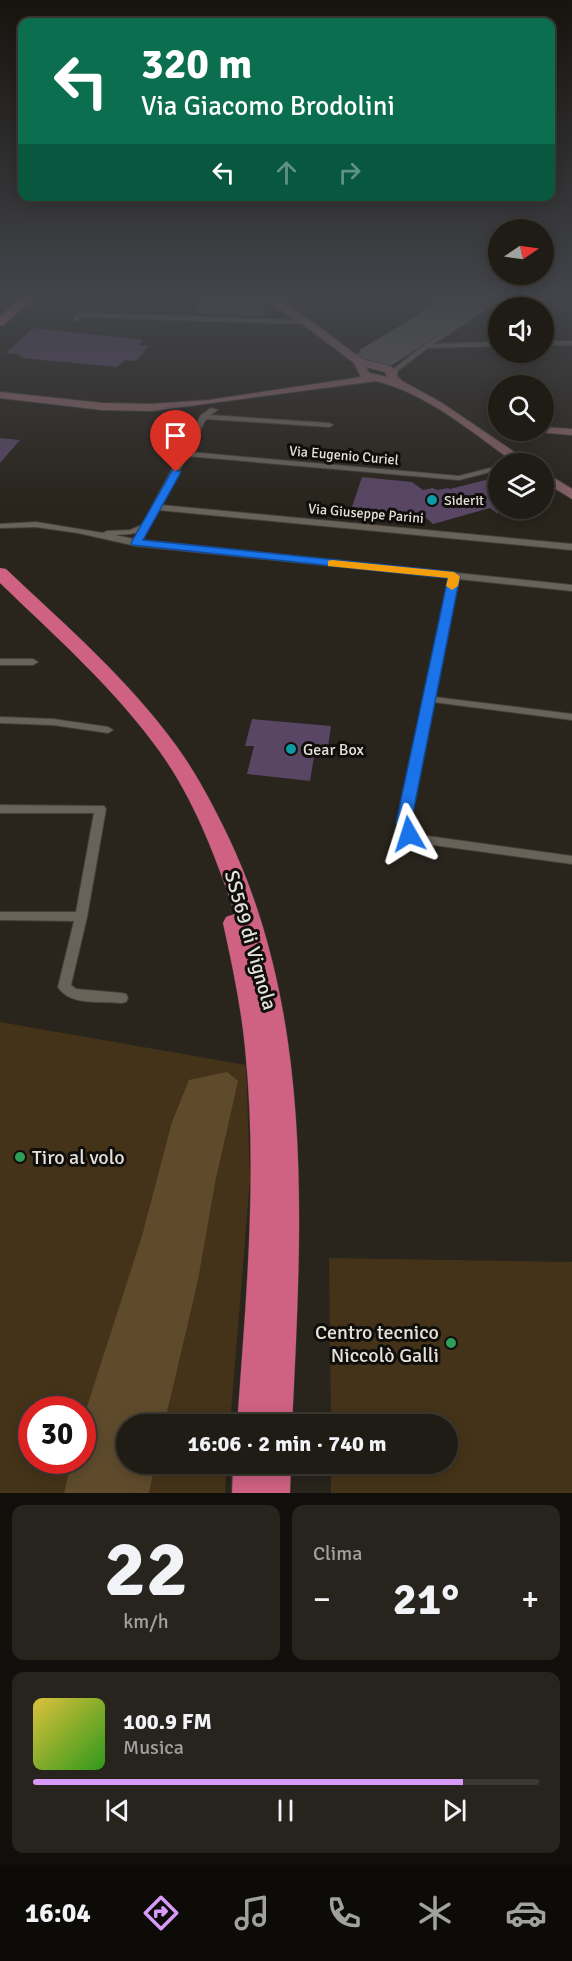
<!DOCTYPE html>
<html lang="it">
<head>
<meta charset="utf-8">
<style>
	:root { --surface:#1f1b15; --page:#27241e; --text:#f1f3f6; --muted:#a1a1a0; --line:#3c3934; --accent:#d89af8 }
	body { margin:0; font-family:Signika,sans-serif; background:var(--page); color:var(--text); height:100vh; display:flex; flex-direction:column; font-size:22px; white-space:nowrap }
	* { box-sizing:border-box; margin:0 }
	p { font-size:20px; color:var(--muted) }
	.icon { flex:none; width:33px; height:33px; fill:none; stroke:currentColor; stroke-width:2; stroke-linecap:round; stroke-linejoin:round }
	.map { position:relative; height:1493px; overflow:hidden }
	.drawer { display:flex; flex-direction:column; gap:12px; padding:12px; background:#110f0c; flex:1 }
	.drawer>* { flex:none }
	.hud { position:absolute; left:18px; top:18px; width:537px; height:183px; border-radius:12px; box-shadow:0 3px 15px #0003,0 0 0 2px var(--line); background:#0b6e4f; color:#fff; overflow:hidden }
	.needle { width:39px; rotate:77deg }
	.buttons { position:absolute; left:488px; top:219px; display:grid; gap:12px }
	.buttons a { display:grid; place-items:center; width:66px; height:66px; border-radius:50%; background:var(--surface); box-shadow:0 3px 15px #0003,0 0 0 2px var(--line); font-size:30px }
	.speed { position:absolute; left:18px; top:1396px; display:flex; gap:12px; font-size:30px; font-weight:700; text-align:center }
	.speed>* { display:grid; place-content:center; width:78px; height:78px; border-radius:50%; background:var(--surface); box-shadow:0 3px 15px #0003,0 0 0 2px var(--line); line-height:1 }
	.speed .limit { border:9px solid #d22; background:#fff; color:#111 }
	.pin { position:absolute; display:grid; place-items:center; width:51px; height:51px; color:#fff; margin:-62px -26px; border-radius:50% 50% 50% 0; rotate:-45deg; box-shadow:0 0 6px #0007 }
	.pin .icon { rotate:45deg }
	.me { position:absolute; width:66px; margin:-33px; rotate:354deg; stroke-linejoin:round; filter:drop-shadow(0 0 4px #0008) }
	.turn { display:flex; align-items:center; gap:21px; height:126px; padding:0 24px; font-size:27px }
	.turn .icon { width:78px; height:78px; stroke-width:2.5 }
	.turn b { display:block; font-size:42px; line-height:51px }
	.lanes { display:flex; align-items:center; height:57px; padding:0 24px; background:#0003; justify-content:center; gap:30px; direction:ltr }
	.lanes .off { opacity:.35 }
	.big { font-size:45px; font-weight:800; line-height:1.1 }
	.drawer .widget { flex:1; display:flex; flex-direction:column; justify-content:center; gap:9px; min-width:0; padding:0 21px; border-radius:12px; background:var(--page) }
	.drawer .dial { align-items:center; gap:0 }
	.dial b { font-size:78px; line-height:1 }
	.song { display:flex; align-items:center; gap:18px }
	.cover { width:72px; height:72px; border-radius:9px; background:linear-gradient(135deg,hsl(50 70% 55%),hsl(110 70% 35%)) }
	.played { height:6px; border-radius:3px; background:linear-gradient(90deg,var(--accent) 85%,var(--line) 85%) }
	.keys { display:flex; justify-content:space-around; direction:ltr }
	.heat { display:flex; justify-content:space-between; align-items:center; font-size:33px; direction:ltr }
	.drawer .tiles { flex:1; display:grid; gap:12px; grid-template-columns:1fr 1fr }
	.widget:last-child { grid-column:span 2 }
	.trip { position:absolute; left:116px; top:1414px; width:342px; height:60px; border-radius:30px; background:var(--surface); box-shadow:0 3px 15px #0003,0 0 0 2px var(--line); font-weight:800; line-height:60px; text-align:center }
	.tabs { display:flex; height:96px; justify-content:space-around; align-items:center; background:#0c0b08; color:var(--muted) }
	.tabs .icon { width:42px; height:42px }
	.tabs .active { color:var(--accent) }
	.tabs b { font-size:27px; color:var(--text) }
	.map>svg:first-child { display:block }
	.green { fill:#443318; fill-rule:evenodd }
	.forest { fill:#5f4b2c }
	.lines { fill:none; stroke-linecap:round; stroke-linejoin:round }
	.stream { stroke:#466d80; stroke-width:2 }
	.runway { fill:#625e57; fill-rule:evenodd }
	.building { fill:#584664 }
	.street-casing { stroke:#44403a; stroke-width:2 }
	.secondary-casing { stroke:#44403a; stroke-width:2 }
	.highway-casing { stroke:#44403a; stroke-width:1 }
	.street { fill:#686259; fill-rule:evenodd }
	.secondary { fill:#876266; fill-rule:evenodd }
	.highway { fill:#cf6183; fill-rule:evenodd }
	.route { fill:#1a73e8; stroke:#114b97; stroke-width:1.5 }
	.slow { fill:#f59e0b }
	.culture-dot { fill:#0f9aa8; stroke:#100e0a; stroke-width:2 }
	.leisure-dot { fill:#2e9e5b; stroke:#100e0a; stroke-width:2 }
	.labels { text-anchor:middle; stroke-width:6; stroke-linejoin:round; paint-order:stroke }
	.far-street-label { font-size:14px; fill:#e4e1db; stroke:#100e0a }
	.far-poi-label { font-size:14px; fill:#e4e1db; stroke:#100e0a; text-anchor:start }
	.poi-label { font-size:16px; fill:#e4e1db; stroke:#100e0a; text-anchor:start }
	.near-street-label { font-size:20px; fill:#e4e1db; stroke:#100e0a }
	.near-poi-label { font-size:20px; fill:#e4e1db; stroke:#100e0a; text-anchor:start }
</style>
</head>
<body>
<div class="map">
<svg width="572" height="1493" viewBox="0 0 572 1493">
	<rect width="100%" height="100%" fill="#29241c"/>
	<path class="green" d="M 0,1022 L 246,1065 L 250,1179 L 230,1425 L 126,1425 L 126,1464 L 227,1464 L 225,1493 L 0,1493 ZM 32,1410 L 82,1410 L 82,1461 L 32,1461 Z
		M 329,1258 L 572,1262 L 572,1493 L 331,1493 L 331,1464 L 447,1464 L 447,1425 L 331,1425 Z"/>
	<path class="forest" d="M 227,1072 L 238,1081 L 215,1183 L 198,1280 L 164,1425 L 126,1425 L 126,1464 L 155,1464 L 149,1493 L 64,1493 L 72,1461 L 82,1461 L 83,1419 L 142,1236 L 172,1122 L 189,1080 Z"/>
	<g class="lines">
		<path class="stream" d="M 0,298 L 0,301"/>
		<path class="runway" d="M 449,296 L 492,296 L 487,304 L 389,367 L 375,370 L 361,367 L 355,358 L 361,349 Z"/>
	</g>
	<path class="building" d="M 253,299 L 253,302 L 263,302 L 263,316 L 197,314 L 196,312 L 197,301 Z
		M 33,328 L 143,340 L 138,345 L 149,346 L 136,361 L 125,360 L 117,367 L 22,358 L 24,357 L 18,356 L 20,354 L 6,353 Z
		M 0,438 L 20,440 L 0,463 Z
		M 362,477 L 412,482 L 423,490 L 433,488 L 437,490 L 448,488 L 450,489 L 493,478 L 498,482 L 498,514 L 490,508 L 433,524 L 425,517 L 404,523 L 388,509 L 384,522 L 348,519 Z
		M 252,719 L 331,726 L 327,753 L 315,751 L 310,781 L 247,774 L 254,746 L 245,746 Z"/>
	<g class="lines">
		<defs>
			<path id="street" d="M 500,296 L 506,296 L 434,344 L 498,342 L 498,346 L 428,348 L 395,373 L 391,373 L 391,371 L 424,345 Z
				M 78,313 L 306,320 L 309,322 L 306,324 L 80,317 L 77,321 L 73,321 L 75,315 Z
				M 543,341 L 572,341 L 572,345 L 543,345 Z
				M 211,408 L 218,410 L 210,415 L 329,423 L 333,425 L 329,427 L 206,419 L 189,452 L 459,476 L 498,466 L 498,470 L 459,480 L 187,456 L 161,505 L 572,544 L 572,550 L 158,510 L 142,540 L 572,585 L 572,591 L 458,579 L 434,697 L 572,714 L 572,720 L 433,702 L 409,823 L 413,831 L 427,836 L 572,856 L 572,864 L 426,844 L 405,837 L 397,823 L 449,578 L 136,546 L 78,533 L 36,527 L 0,528 L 0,524 L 36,522 L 103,533 L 107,531 L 130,530 L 142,525 L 201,415 ZM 138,532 L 134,539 L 115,535 L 131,534 Z
				M 0,659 L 33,659 L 38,662 L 33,665 L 0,665 Z
				M 0,717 L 53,719 L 108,727 L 113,730 L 108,733 L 53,725 L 0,723 Z
				M 0,805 L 104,806 L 106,809 L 87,917 L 71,985 L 76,989 L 121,993 L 126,994 L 128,998 L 126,1002 L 121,1003 C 101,1001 69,1006 58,987 L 74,921 L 0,920 L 0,912 L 76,912 L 94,813 L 0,813 Z"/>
			<path id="secondary" d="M 257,296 C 287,296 333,340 360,357 C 372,365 388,361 398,372 L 397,376 L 402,381 L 442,403 L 532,464 L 517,464 C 474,434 427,393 376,381 L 152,411 L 102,410 L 0,398 L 0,392 L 102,403 L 152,404 L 209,400 L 361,377 L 354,363 L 297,320 ZM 366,367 L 385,372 L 387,377 L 369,373 Z
				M 543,427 L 572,429 L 572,435 L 538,432 L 537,430 L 543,430 Z
				M 543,471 L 572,489 L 572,499 L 543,481 Z"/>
			<path id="highway" d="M 23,296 L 36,296 L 4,325 L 0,326 L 0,316 Z
				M 0,568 L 6,569 C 65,625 127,678 175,744 C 192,767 206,792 219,818 C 316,1005 302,1220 292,1425 L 237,1425 C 246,1300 258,1174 245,1048 C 241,1006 232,964 223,923 L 226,917 L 235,914 C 216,858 195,801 160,752 C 115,689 56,637 0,583 Z
				M 233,1464 L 291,1464 L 290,1493 L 232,1493 Z"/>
		</defs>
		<use href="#street" class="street-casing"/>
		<use href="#secondary" class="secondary-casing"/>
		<use href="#highway" class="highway-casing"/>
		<use href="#street" class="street"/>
		<use href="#secondary" class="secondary"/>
		<use href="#highway" class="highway"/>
	</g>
	<linearGradient id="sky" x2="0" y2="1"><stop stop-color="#17140f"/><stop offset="0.59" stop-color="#43454b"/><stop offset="1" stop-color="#43454b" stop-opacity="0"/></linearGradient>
	<rect width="572" height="505" fill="url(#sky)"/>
	<path class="route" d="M 173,469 L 181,472 L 143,540 L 454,572 L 460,576 L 411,823 L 417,834 L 414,838 L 404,838 L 396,823 L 448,578 L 132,545 L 131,543 Z"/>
	<path class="slow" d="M 332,560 L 454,572 L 460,576 L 458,586 L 452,590 L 446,586 L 448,578 L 328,566 L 328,561 Z"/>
	<g class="culture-dot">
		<circle cx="432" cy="500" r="6"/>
		<circle cx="291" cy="749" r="6"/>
	</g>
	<g class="leisure-dot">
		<circle cx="20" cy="1157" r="6"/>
		<circle cx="451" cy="1343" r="6"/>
	</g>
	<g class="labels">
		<g class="far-street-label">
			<text transform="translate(344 455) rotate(5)" y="5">Via Eugenio Curiel</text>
			<text transform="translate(366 513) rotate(5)" y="5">Via Giuseppe Parini</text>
		</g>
		<g class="far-poi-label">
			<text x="444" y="505">Siderit</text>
		</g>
		<g class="poi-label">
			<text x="303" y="755">Gear Box</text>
		</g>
		<g class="near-street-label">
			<text transform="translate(251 940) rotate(74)" y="7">SS569 di Vignola</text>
		</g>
		<g class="near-poi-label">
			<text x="32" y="1164">Tiro al volo</text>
			<text x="439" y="1339" text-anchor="end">Centro tecnico<tspan x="439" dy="23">Niccolò Galli</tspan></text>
		</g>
	</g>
</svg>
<div class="buttons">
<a><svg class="needle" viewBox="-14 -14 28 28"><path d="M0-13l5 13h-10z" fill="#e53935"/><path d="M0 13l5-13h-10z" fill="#a1a1a0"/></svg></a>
<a><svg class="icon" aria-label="sound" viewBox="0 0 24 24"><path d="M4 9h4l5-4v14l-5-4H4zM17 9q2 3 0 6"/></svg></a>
<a><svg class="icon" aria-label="search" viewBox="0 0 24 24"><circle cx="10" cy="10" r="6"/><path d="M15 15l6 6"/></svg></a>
<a><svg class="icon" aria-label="layers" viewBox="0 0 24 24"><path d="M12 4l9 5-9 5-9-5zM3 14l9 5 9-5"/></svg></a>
</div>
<div class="speed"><div class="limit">30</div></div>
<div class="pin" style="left:176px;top:472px;background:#d93025"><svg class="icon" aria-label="arrive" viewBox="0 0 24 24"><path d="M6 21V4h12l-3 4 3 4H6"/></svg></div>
<svg class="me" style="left:409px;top:834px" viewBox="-20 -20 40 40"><path d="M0-17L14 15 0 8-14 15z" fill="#1a73e8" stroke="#fff" stroke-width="4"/></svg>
<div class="trip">16:06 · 2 min · 740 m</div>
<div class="hud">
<div class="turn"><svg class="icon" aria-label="left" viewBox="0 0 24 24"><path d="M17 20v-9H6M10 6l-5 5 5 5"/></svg><div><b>320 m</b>Via Giacomo Brodolini</div></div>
<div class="lanes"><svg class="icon" aria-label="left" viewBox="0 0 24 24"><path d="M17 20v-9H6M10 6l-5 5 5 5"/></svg><svg class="icon off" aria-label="ahead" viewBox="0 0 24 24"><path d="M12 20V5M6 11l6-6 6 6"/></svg><svg class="icon off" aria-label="right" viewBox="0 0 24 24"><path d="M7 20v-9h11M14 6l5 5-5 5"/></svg></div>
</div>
</div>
<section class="drawer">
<div class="tiles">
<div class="widget dial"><b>22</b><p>km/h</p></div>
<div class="widget"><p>Clima</p>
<div class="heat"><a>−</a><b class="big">21°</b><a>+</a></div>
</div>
<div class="widget">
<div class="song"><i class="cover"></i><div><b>100.9 FM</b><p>Musica</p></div></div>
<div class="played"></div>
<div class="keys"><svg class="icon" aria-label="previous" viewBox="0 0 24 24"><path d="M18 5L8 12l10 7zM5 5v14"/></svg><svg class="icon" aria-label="pause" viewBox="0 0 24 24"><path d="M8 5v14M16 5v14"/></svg><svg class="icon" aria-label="next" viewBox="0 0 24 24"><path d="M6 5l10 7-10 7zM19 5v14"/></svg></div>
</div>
</div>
</section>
<nav class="tabs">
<b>16:04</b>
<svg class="icon active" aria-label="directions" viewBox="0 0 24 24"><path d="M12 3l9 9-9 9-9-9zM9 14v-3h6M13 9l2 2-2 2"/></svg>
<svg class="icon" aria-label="music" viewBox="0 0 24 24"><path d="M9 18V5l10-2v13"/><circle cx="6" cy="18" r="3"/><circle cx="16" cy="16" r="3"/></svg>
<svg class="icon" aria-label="phone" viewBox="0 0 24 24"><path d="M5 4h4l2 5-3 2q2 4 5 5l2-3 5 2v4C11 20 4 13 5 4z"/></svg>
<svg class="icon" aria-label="climate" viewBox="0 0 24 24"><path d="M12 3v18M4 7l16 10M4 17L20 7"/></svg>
<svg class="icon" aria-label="car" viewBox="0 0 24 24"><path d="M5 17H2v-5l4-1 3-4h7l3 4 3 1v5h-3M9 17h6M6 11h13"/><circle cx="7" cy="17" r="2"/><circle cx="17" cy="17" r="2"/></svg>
</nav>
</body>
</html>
